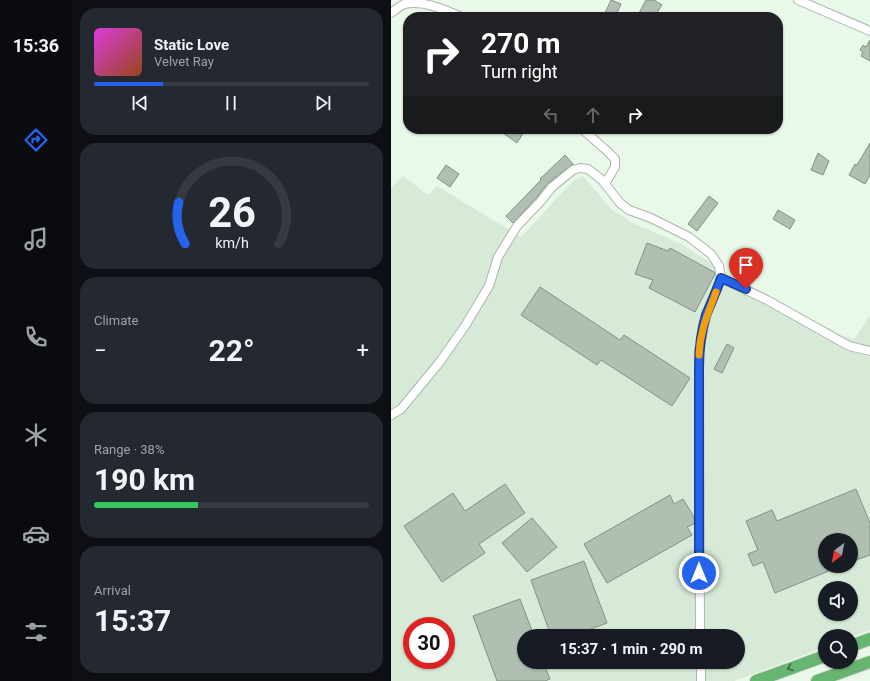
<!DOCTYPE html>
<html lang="en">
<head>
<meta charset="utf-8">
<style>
	:root { --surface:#171b24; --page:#242831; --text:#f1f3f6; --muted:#9ea1a6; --line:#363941; --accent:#2563eb }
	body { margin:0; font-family:Roboto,sans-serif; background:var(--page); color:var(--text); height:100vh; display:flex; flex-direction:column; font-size:15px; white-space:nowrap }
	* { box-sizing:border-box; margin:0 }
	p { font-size:13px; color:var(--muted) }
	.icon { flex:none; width:22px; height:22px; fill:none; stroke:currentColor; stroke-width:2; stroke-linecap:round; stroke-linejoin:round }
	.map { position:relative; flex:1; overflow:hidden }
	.details { display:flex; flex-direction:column; gap:8px; padding:8px; background:#0d0f14; width:319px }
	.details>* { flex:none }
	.top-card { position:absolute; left:12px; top:12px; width:380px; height:122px; border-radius:16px; box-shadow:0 1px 3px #0004; background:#202124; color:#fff; overflow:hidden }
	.needle { width:26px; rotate:212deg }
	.buttons { position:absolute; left:427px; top:533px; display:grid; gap:8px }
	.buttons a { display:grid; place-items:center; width:40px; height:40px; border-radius:50%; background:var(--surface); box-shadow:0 1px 3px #0004; font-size:20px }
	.speed { position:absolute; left:12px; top:617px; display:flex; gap:8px; font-size:20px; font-weight:700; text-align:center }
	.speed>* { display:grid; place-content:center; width:52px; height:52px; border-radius:50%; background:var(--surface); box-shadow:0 1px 3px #0004; line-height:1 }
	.speed .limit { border:6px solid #d22; background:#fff; color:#111 }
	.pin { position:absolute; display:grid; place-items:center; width:34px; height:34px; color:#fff; margin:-41px -17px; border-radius:50% 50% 50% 0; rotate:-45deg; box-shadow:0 0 4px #0007 }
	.pin .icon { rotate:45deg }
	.me { position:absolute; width:44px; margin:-22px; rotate:0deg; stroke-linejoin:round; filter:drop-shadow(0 0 3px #0008) }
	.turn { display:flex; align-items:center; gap:14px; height:84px; padding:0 12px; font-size:18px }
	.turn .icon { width:52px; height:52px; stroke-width:2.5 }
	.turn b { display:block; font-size:28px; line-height:34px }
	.lanes { display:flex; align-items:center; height:38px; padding:0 12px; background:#0003; justify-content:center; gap:20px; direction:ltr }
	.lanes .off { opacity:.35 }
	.big { font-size:30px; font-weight:700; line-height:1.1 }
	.details .tile { flex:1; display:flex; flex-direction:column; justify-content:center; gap:6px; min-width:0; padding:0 14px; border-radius:16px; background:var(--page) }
	.details .dial { align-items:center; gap:0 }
	.dial svg { height:104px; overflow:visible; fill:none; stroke:var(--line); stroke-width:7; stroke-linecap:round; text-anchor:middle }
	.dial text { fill:var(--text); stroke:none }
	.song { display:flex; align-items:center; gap:12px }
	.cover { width:48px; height:48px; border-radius:6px; background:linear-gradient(135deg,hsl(300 70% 55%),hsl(20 70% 35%)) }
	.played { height:4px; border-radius:2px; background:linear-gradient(90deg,var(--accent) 25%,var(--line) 25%) }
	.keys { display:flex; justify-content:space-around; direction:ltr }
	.heat { display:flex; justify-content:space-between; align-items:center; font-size:22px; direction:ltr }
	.charge { height:6px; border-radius:3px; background:linear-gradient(90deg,#34c759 38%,var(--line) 0) }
	.trip { position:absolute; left:126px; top:629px; width:228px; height:40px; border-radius:20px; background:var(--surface); box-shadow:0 1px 3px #0004; font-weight:700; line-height:40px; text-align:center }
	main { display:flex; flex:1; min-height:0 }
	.menu { display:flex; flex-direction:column; width:72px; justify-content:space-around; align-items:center; background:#090b0e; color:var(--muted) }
	.menu .icon { width:28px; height:28px }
	.menu .on { color:var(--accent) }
	.menu b { font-size:18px; color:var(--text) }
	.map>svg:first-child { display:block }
	.built { fill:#d6ead7; fill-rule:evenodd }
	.building { fill:#b0bfb1; stroke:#839184 }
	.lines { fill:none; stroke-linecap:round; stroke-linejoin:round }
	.minor-casing { stroke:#a9b7aa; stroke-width:10 }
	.highway-casing { stroke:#dadbda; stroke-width:14 }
	.minor { stroke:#fff; stroke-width:8 }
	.highway { stroke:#67b570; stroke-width:12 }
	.oneway { stroke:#436246 }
	.route-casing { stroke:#184099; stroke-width:10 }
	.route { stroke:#2563eb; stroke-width:7 }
	.slow { stroke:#f59e0b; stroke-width:7 }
</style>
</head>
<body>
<main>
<nav class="menu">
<b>15:36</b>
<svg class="icon on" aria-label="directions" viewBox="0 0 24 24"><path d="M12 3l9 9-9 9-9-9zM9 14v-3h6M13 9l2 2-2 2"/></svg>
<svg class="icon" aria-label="music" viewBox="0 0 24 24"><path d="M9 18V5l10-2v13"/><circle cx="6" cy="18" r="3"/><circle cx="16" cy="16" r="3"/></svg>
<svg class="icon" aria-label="phone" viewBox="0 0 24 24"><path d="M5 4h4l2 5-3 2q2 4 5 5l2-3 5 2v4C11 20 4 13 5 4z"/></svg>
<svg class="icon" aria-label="climate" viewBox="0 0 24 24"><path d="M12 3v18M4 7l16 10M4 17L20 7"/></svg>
<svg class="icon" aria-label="car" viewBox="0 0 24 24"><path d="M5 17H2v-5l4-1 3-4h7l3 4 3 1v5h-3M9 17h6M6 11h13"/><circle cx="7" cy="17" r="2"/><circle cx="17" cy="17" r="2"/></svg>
<svg class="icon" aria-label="filters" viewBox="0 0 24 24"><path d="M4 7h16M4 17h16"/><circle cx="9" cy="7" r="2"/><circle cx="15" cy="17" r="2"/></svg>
</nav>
<section class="details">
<div class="tile">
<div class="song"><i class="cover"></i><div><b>Static Love</b><p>Velvet Ray</p></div></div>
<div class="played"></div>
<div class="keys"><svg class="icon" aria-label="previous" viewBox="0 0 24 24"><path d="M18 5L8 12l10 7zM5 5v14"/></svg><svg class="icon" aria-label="pause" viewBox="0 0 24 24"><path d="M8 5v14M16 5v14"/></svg><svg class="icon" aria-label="next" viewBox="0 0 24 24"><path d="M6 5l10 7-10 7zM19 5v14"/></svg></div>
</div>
<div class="tile dial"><svg viewBox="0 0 100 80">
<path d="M14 69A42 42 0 1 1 86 69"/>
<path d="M14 69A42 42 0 0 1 9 37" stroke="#2563eb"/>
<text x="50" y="56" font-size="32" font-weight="700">26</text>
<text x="50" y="72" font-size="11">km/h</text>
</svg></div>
<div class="tile"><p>Climate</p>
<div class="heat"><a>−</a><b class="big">22°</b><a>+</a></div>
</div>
<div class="tile"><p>Range · 38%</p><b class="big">190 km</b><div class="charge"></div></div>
<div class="tile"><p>Arrival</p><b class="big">15:37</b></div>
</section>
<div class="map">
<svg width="479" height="681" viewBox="0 0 479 681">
	<rect width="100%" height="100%" fill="#e9f8e9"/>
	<path class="built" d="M 12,176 L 37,195 L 46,186 L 130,237 L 182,181 L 192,176 L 220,209 L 244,224 L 288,243 L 338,274 L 452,336 L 463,339 L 479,316 L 479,630 L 460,637 L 460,636 L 434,636 L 434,647 L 343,681 L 0,681 L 0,188 ZM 434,540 L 460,540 L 460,566 L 434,566 ZM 434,588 L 460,588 L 460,614 L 434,614 ZM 21,626 L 55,626 L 55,660 L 21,660 ZM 133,636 L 347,636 L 347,662 L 133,662 Z"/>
	<path class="building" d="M 220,0 L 230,4 L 224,17 L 214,13 Z
		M 255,0 L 263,0 L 271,5 L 263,17 L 255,17 L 248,13 Z
		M 479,40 L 479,61 L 470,56 L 472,52 L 469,50 L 472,45 L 475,47 Z
		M 114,129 L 128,129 L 133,132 L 126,143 L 112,133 Z
		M 479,143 L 479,175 L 474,184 L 458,175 L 464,164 L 466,165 Z
		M 427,153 L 438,161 L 432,175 L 420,170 Z
		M 174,155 L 182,164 L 157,183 L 146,197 L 122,223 L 115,216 L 150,180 L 149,179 Z
		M 55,165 L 68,174 L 59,187 L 46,178 Z
		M 318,196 L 327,203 L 306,231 L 297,224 Z
		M 387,210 L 404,220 L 399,229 L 382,219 Z
		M 256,243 L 277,251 L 279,248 L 323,272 L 324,274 L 304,312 L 258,288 L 262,280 L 244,274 Z
		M 149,287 L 229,340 L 233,335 L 299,378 L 281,406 L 210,360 L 206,365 L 130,315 Z
		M 336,344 L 343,348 L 331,373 L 323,369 Z
		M 114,484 L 134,513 L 88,544 L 94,553 L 51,582 L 13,526 L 62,493 L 74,511 Z
		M 465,489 L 479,523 L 479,555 L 460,562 L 460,540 L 434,540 L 434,566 L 450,566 L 384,593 L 372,562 L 362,566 L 357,554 L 367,550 L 355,521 L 381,510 L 386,521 Z
		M 279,495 L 283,504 L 292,499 L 303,517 L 303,524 L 296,527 L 301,535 L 216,583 L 193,544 Z
		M 141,518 L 166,547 L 136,572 L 111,543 Z
		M 193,561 L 216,623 L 181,636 L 160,636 L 140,580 Z
		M 129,599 L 143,636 L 133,636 L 133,662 L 152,662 L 159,679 L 154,681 L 106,681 L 82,616 Z"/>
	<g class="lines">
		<defs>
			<path id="minor" d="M 407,0 L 479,31
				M 0,13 C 4,10 9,6 13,4 C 33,0 54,10 71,17
				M 191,129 L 216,151 L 224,159 L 224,167 L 214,184
				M 330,278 L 376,300 L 458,346 L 479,351
				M 0,415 L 10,409 L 48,363 L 74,326 L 98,286 L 107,257 L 126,226 L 150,201 L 161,187 L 182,170 L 189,168 L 197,169 L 211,180 L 229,203 L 238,210 L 260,218 L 298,237 L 320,254 L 328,266 L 330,278 L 315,316 L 308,351 L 309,636
				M 310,662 L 310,681"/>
			<path id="highway" d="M 460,646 L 479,639
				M 365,681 L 434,656
				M 426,681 L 479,662"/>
		</defs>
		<use href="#minor" class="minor-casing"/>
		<use href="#highway" class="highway-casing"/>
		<use href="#minor" class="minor"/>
		<use href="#highway" class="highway"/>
	</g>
	<defs><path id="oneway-chevron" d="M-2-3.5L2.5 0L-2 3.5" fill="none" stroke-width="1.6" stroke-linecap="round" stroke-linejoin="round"/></defs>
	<use class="oneway" href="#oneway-chevron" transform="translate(399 668) rotate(160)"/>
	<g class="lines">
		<defs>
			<path id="route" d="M 308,573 L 308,368 C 308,350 310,332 315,315 C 320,303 326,290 330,278 L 355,289"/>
		</defs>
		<use href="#route" class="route-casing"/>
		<use href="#route" class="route"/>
		<path class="slow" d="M 308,355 C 309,330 317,314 325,292"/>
	</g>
</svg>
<div class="buttons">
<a><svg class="needle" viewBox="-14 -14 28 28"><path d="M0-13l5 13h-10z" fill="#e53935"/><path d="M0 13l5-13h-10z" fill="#9ea1a6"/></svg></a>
<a><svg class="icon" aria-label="sound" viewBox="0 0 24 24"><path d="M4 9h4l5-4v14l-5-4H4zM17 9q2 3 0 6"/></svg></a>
<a><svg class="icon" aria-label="search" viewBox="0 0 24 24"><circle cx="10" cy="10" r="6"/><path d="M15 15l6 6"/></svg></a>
</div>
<div class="speed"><div class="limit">30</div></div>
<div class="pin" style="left:355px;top:289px;background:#d93025"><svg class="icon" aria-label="arrive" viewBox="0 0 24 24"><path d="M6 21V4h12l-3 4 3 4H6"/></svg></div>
<svg class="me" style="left:308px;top:573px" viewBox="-20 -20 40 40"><circle r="17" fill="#2563eb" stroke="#fff" stroke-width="3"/><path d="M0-11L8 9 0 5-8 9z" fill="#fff"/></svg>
<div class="trip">15:37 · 1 min · 290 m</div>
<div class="top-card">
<div class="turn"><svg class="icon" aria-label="right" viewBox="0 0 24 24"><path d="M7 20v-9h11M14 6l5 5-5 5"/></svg><div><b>270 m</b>Turn right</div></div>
<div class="lanes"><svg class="icon off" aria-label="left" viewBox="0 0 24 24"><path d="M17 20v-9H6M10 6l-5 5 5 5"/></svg><svg class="icon off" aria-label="ahead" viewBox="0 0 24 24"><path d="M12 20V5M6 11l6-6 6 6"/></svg><svg class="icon" aria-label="right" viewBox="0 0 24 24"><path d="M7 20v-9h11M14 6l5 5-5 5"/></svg></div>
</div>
</div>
</main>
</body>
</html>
